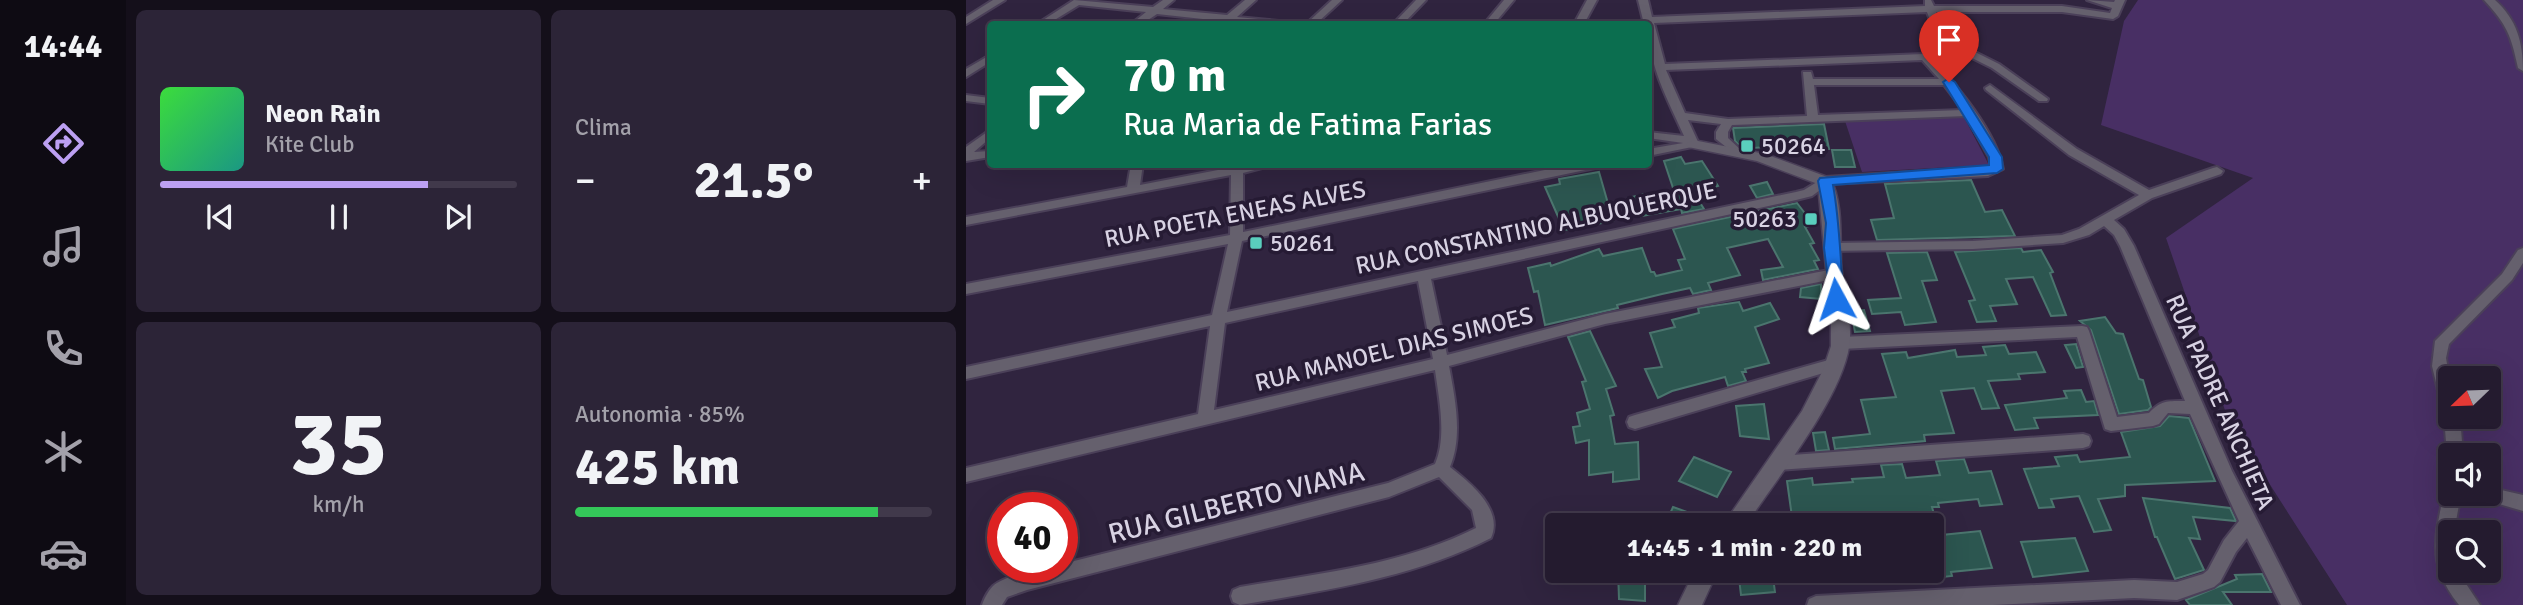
<!DOCTYPE html>
<html lang="pt">
<head>
<meta charset="utf-8">
<style>
	:root { --surface:#241b2f; --page:#2c2437; --text:#f1f3f6; --muted:#a3a1aa; --line:#41394b; --accent:#bca0f2 }
	body { margin:0; font-family:Signika,sans-serif; background:var(--page); color:var(--text); height:100vh; display:flex; flex-direction:column; font-size:26px; white-space:nowrap }
	* { box-sizing:border-box; margin:0 }
	p { font-size:23px; color:var(--muted) }
	.icon { flex:none; width:38px; height:38px; fill:none; stroke:currentColor; stroke-width:2; stroke-linecap:round; stroke-linejoin:round }
	.map { position:relative; flex:1; overflow:hidden }
	.panel { display:flex; flex-direction:column; gap:10px; padding:10px; background:#140f1a; width:840px }
	.panel>* { flex:none }
	.top-card { position:absolute; left:21px; top:21px; width:665px; height:147px; border-radius:7px; box-shadow:0 7px 28px #0002,0 0 0 2px var(--line); background:#0b6e4f; color:#fff; overflow:hidden }
	.needle { width:46px; rotate:247deg }
	.tools { position:absolute; left:1472px; top:366px; display:grid; gap:14px }
	.tools a { display:grid; place-items:center; width:63px; height:63px; border-radius:7px; background:var(--surface); box-shadow:0 7px 28px #0002,0 0 0 2px var(--line); font-size:35px }
	.speed { position:absolute; left:21px; top:492px; display:flex; gap:14px; font-size:35px; font-weight:700; text-align:center }
	.speed>* { display:grid; place-content:center; width:91px; height:91px; border-radius:50%; background:var(--surface); box-shadow:0 7px 28px #0002,0 0 0 2px var(--line); line-height:1 }
	.speed .limit { border:10px solid #d22; background:#fff; color:#111 }
	.pin { position:absolute; display:grid; place-items:center; width:60px; height:60px; color:#fff; margin:-72px -30px; border-radius:50% 50% 50% 0; rotate:-45deg; box-shadow:0 0 7px #0007 }
	.pin .icon { rotate:45deg }
	.me { position:absolute; width:77px; margin:-38px; rotate:355deg; stroke-linejoin:round; filter:drop-shadow(0 0 5px #0008) }
	.turn { display:flex; align-items:center; gap:24px; height:147px; padding:0 21px; font-size:32px }
	.turn .icon { width:91px; height:91px; stroke-width:2.5 }
	.turn b { display:block; font-size:49px; line-height:60px }
	.big { font-size:52px; font-weight:700; line-height:1.1 }
	.panel .tile { flex:1; display:flex; flex-direction:column; justify-content:center; gap:10px; min-width:0; padding:0 24px; border-radius:10px; background:var(--page) }
	.panel .dial { align-items:center; gap:0 }
	.dial b { font-size:91px; line-height:1 }
	.song { display:flex; align-items:center; gap:21px }
	.cover { width:84px; height:84px; border-radius:10px; background:linear-gradient(135deg,hsl(120 70% 55%),hsl(170 70% 35%)) }
	.played { height:7px; border-radius:4px; background:linear-gradient(90deg,var(--accent) 75%,var(--line) 75%) }
	.keys { display:flex; justify-content:space-around; direction:ltr }
	.heat { display:flex; justify-content:space-between; align-items:center; font-size:38px; direction:ltr }
	.charge { height:10px; border-radius:5px; background:linear-gradient(90deg,#34c759 85%,var(--line) 0) }
	.panel .tiles { flex:1; display:grid; gap:10px; grid-template-columns:repeat(2,1fr) }
	.trip { position:absolute; left:579px; top:513px; width:399px; height:70px; border-radius:7px; background:var(--surface); box-shadow:0 7px 28px #0002,0 0 0 2px var(--line); font-weight:700; line-height:70px; text-align:center }
	main { display:flex; flex:1; min-height:0 }
	.tabs { display:flex; flex-direction:column; width:126px; justify-content:space-around; align-items:center; background:#0e0b13; color:var(--muted) }
	.tabs .icon { width:49px; height:49px }
	.tabs .current { color:var(--accent) }
	.tabs b { font-size:32px; color:var(--text) }
	.map>svg:first-child { display:block }
	.green { fill:#482f64; fill-rule:evenodd }
	.building { fill:#2c5650; stroke:#4b756e; stroke-width:2 }
	.lines { fill:none; stroke-linecap:round; stroke-linejoin:round }
	.minor-casing { stroke:#4b4059; stroke-width:4 }
	.tertiary-casing { stroke:#4b4059; stroke-width:3 }
	.minor { fill:#65606d; fill-rule:evenodd }
	.tertiary { fill:#65606d; fill-rule:evenodd }
	.route { fill:#1a73e8; stroke:#114b97; stroke-width:2 }
	.poi-dot { fill:#5acebd; stroke:#261b34; stroke-width:2.5 }
	.labels { text-anchor:middle; stroke-width:7; stroke-linejoin:round; paint-order:stroke }
	.poi-label { font-size:24px; fill:#d8d2e3; stroke:#261b34; text-anchor:start }
	.street-label { font-size:24px; fill:#d8d2e3; stroke:#261b34 }
	.near-street-label { font-size:28px; fill:#d8d2e3; stroke:#261b34 }
</style>
</head>
<body>
<main>
<nav class="tabs">
<b>14:44</b>
<svg class="icon current" aria-label="directions" viewBox="0 0 24 24"><path d="M12 3l9 9-9 9-9-9zM9 14v-3h6M13 9l2 2-2 2"/></svg>
<svg class="icon" aria-label="music" viewBox="0 0 24 24"><path d="M9 18V5l10-2v13"/><circle cx="6" cy="18" r="3"/><circle cx="16" cy="16" r="3"/></svg>
<svg class="icon" aria-label="phone" viewBox="0 0 24 24"><path d="M5 4h4l2 5-3 2q2 4 5 5l2-3 5 2v4C11 20 4 13 5 4z"/></svg>
<svg class="icon" aria-label="climate" viewBox="0 0 24 24"><path d="M12 3v18M4 7l16 10M4 17L20 7"/></svg>
<svg class="icon" aria-label="car" viewBox="0 0 24 24"><path d="M5 17H2v-5l4-1 3-4h7l3 4 3 1v5h-3M9 17h6M6 11h13"/><circle cx="7" cy="17" r="2"/><circle cx="17" cy="17" r="2"/></svg>
</nav>
<section class="panel">
<div class="tiles">
<div class="tile">
<div class="song"><i class="cover"></i><div><b>Neon Rain</b><p>Kite Club</p></div></div>
<div class="played"></div>
<div class="keys"><svg class="icon" aria-label="previous" viewBox="0 0 24 24"><path d="M18 5L8 12l10 7zM5 5v14"/></svg><svg class="icon" aria-label="pause" viewBox="0 0 24 24"><path d="M8 5v14M16 5v14"/></svg><svg class="icon" aria-label="next" viewBox="0 0 24 24"><path d="M6 5l10 7-10 7zM19 5v14"/></svg></div>
</div>
<div class="tile"><p>Clima</p>
<div class="heat"><a>−</a><b class="big">21.5°</b><a>+</a></div>
</div>
<div class="tile dial"><b>35</b><p>km/h</p></div>
<div class="tile"><p>Autonomia · 85%</p><b class="big">425 km</b><div class="charge"></div></div>
</div>
</section>
<div class="map">
<svg width="1557" height="605" viewBox="0 0 1557 605">
	<rect width="100%" height="100%" fill="#30243f"/>
	<path class="green" d="M 1172,0 L 1557,0 L 1557,605 L 1381,605 L 1262,419 L 1200,238 L 1287,178 L 1135,125 L 1158,21 ZM 1484,378 L 1522,378 L 1522,416 L 1484,416 ZM 1484,455 L 1522,455 L 1522,494 L 1484,494 ZM 1484,532 L 1522,532 L 1522,570 L 1484,570 Z
		M 998,117 L 1023,165 L 896,172 L 879,121 Z"/>
	<path class="building" d="M 858,124 L 863,149 L 824,155 L 820,146 L 786,148 L 786,143 L 772,144 L 769,141 L 767,128 Z
		M 866,150 L 885,150 L 889,167 L 869,167 Z
		M 715,157 L 719,164 L 736,161 L 752,186 L 728,193 L 738,209 L 716,213 L 715,209 L 671,217 L 662,198 L 679,194 L 682,200 L 709,194 L 698,161 Z
		M 633,172 L 647,221 L 598,230 L 579,187 L 594,184 L 593,179 Z
		M 1005,180 L 1019,212 L 1036,210 L 1049,236 L 911,240 L 905,220 L 928,218 L 919,184 Z
		M 801,182 L 807,194 L 791,198 L 784,186 Z
		M 831,203 L 848,225 L 839,227 L 848,243 L 844,244 L 853,260 L 848,261 L 852,269 L 797,280 L 795,270 L 817,267 L 802,239 L 761,248 L 774,275 L 742,283 L 745,290 L 727,294 L 724,288 L 696,294 L 651,305 L 652,308 L 579,325 L 572,291 L 568,292 L 562,268 L 584,263 L 585,266 L 633,249 L 637,256 L 676,248 L 685,272 L 688,272 L 690,276 L 716,270 L 712,260 L 719,259 L 707,229 Z
		M 1055,248 L 1057,252 L 1075,250 L 1087,272 L 1084,273 L 1100,315 L 1085,316 L 1067,277 L 1040,279 L 1051,304 L 1024,306 L 1030,321 L 1011,322 L 1003,301 L 1009,300 L 989,252 Z
		M 961,252 L 971,280 L 956,281 L 970,322 L 939,325 L 935,312 L 906,314 L 902,300 L 935,298 L 921,253 Z
		M 855,284 L 855,299 L 834,297 L 835,288 Z
		M 773,302 L 777,311 L 804,303 L 813,319 L 789,327 L 803,363 L 779,369 L 780,372 L 776,372 L 780,381 L 762,386 L 759,377 L 706,391 L 692,398 L 679,369 L 696,367 L 684,333 L 709,327 L 706,320 L 733,313 L 732,308 Z
		M 898,310 L 904,331 L 889,332 L 885,311 Z
		M 1139,317 L 1150,333 L 1157,334 L 1173,379 L 1177,380 L 1185,407 L 1182,410 L 1153,414 L 1125,330 L 1114,321 Z
		M 624,331 L 650,386 L 640,389 L 648,415 L 644,416 L 649,444 L 672,442 L 673,479 L 647,482 L 647,472 L 623,475 L 623,440 L 610,443 L 607,427 L 614,426 L 611,413 L 624,409 L 616,382 L 620,381 L 602,337 Z
		M 1110,344 L 1117,367 L 1110,368 L 1099,345 Z
		M 1039,345 L 1043,354 L 1070,352 L 1079,372 L 1052,374 L 1054,379 L 1022,381 L 1033,408 L 1016,409 L 1008,388 L 975,391 L 988,433 L 958,435 L 959,441 L 869,449 L 867,438 L 904,434 L 895,400 L 930,397 L 916,354 L 940,352 L 942,358 L 989,350 L 991,357 L 1020,355 L 1017,347 Z
		M 1115,390 L 1120,402 L 1128,401 L 1132,415 L 1068,418 L 1072,428 L 1049,430 L 1039,405 L 1101,398 L 1098,391 Z
		M 798,404 L 803,439 L 774,436 L 770,406 Z
		M 1203,416 L 1223,418 L 1249,481 L 1159,485 L 1159,496 L 1132,499 L 1145,530 L 1128,532 L 1113,496 L 1085,499 L 1088,507 L 1073,508 L 1058,469 L 1093,466 L 1089,457 L 1111,455 L 1114,462 L 1164,457 L 1155,432 L 1194,426 Z
		M 859,432 L 863,450 L 850,451 L 847,433 Z
		M 728,457 L 765,472 L 751,497 L 713,481 Z
		M 998,459 L 1003,473 L 1025,471 L 1036,504 L 1014,506 L 1012,499 L 972,503 L 973,507 L 966,507 L 971,525 L 944,525 L 941,513 L 895,517 L 894,513 L 826,517 L 821,481 L 846,478 L 847,485 L 887,482 L 886,479 L 918,477 L 915,465 L 936,464 L 940,478 L 974,475 L 970,461 Z
		M 1177,498 L 1264,508 L 1270,521 L 1227,517 L 1234,539 L 1223,538 L 1238,570 L 1209,579 L 1191,537 L 1189,537 Z
		M 707,507 L 724,513 L 719,525 L 699,525 Z
		M 1014,531 L 1026,568 L 985,572 L 986,576 L 968,578 L 966,536 Z
		M 1109,538 L 1122,571 L 1067,577 L 1055,542 Z
		M 652,570 L 679,570 L 679,601 L 653,599 Z
		M 772,570 L 806,570 L 809,592 L 775,595 Z
		M 1296,574 L 1305,592 L 1257,592 L 1266,605 L 1224,605 L 1220,600 L 1271,579 L 1269,575 Z"/>
	<g class="lines">
		<defs>
			<path id="minor" d="M 27,0 L 39,0 L 0,24 L 0,17 Z
				M 108,0 L 187,7 L 197,0 L 208,0 L 197,9 L 261,15 L 279,0 L 290,0 L 271,17 L 313,21 L 318,24 L 265,22 L 260,24 L 255,21 L 191,14 L 176,24 L 165,24 L 180,12 L 113,5 L 82,24 L 71,24 Z
				M 366,0 L 376,0 L 350,24 L 340,24 Z
				M 450,0 L 460,0 L 437,24 L 427,24 Z
				M 538,0 L 548,0 L 528,24 L 518,24 Z
				M 621,0 L 631,0 L 618,24 L 608,24 Z
				M 672,0 L 682,0 L 686,17 L 959,6 L 959,0 L 965,0 L 968,6 L 1096,6 L 1144,13 L 1146,8 L 1121,0 L 1148,2 L 1149,0 L 1159,0 L 1152,16 L 1147,19 L 1096,12 L 970,12 L 981,38 L 1033,64 L 1082,99 L 1081,101 L 1073,101 L 1026,68 L 982,46 L 976,54 L 966,58 C 990,85 1030,131 1037,169 L 1022,176 L 862,184 L 846,196 L 830,200 L 465,279 L 481,355 L 639,314 L 868,269 L 875,274 L 868,279 L 639,324 L 483,366 C 489,398 497,436 484,467 C 503,482 538,509 525,538 C 446,578 361,590 274,605 L 267,602 L 265,596 L 267,590 L 274,587 C 355,573 436,565 510,528 L 506,510 L 473,477 L 423,497 L 61,590 L 41,597 L 36,605 L 16,605 C 18,599 22,591 27,586 C 39,575 80,567 96,567 L 96,564 L 422,483 L 469,464 C 481,437 473,399 469,370 L 0,482 L 0,468 L 232,414 L 244,326 L 0,379 L 0,367 L 246,315 L 262,244 L 0,294 L 0,284 L 264,235 L 265,175 L 0,225 L 0,217 L 161,187 L 165,164 L 177,164 L 174,185 L 283,164 L 312,164 L 277,173 L 277,232 L 608,164 L 635,164 L 629,168 L 276,241 L 261,312 L 830,192 L 838,190 L 859,177 L 1025,167 L 1023,157 L 1000,116 L 766,125 L 762,132 L 762,138 L 776,151 L 770,155 L 750,139 L 750,132 L 755,124 L 722,120 L 733,144 L 731,146 L 682,156 L 682,149 L 717,143 L 682,138 L 682,132 L 718,136 C 702,100 682,65 682,24 L 678,24 ZM 961,12 L 973,44 L 968,50 L 958,54 L 699,64 L 688,23 ZM 956,60 L 973,79 L 847,79 L 845,72 L 837,72 L 841,116 L 762,119 L 719,113 L 700,70 ZM 848,85 L 978,85 L 997,110 L 852,115 ZM 452,281 L 467,359 L 248,410 L 259,323 Z
				M 1518,0 L 1529,0 C 1551,20 1557,42 1557,71 L 1552,68 C 1545,35 1541,25 1518,0 Z
				M 24,55 L 24,62 L 0,77 L 0,69 Z
				M 1024,85 L 1111,149 L 1183,190 L 1247,168 L 1251,167 L 1257,171 L 1255,174 L 1186,198 L 1148,220 L 1158,229 L 1168,246 L 1266,471 L 1334,605 L 1315,605 L 1281,538 L 1270,552 L 1254,582 L 1248,587 L 1211,600 L 1168,598 L 1027,605 L 841,605 L 843,599 L 850,596 L 1168,580 L 1211,582 L 1237,574 L 1242,570 L 1258,540 L 1273,521 L 1224,414 L 1202,413 L 1193,424 L 1187,426 L 1145,431 L 1139,429 L 1111,337 L 875,349 L 870,347 L 868,343 L 870,339 L 875,337 L 1116,326 L 1121,327 L 1123,331 L 1151,417 L 1183,413 C 1195,400 1202,401 1219,401 L 1154,246 L 1148,235 L 1138,226 L 1123,235 L 1097,243 L 1007,249 L 861,251 L 859,248 L 866,243 L 1007,241 L 1096,235 L 1113,229 L 1173,195 L 1103,155 L 1020,90 L 1019,88 Z
				M 0,95 L 24,98 L 24,104 L 0,101 Z
				M 24,130 L 24,138 L 8,152 L 24,151 L 24,157 L 0,161 L 0,147 Z
				M 1557,248 L 1557,263 L 1546,280 L 1483,344 L 1480,358 L 1484,382 L 1484,416 L 1494,416 L 1497,455 L 1484,455 L 1484,460 L 1481,455 L 1478,416 L 1480,412 L 1476,407 L 1466,366 L 1469,341 L 1536,274 L 1552,250 Z
				M 866,359 L 871,361 L 873,365 L 871,369 L 669,429 L 663,427 L 661,422 L 663,417 L 669,415 Z
				M 1117,434 L 1123,436 L 1125,441 L 1123,446 L 1117,448 L 812,470 L 806,468 L 804,463 L 806,458 L 812,456 Z
				M 1522,487 L 1557,495 L 1557,511 L 1516,499 L 1514,494 L 1522,494 Z
				M 1484,488 L 1484,494 L 1495,494 L 1488,532 L 1484,532 L 1484,570 L 1491,570 L 1514,605 L 1493,605 C 1468,573 1466,551 1474,512 C 1476,503 1477,493 1484,488 Z"/>
			<path id="tertiary" d="M 727,140 L 799,154 L 864,178 C 877,201 874,237 875,263 C 877,288 885,313 884,338 C 882,391 810,479 780,525 L 757,525 L 836,411 L 857,370 L 865,346 L 865,322 L 852,184 L 791,161 L 722,147 L 720,144 Z
				M 729,570 L 752,570 L 736,605 L 712,605 Z"/>
		</defs>
		<use href="#minor" class="minor-casing"/>
		<use href="#tertiary" class="tertiary-casing"/>
		<use href="#minor" class="minor"/>
		<use href="#tertiary" class="tertiary"/>
	</g>
	<path class="route" d="M 983,78 L 989,82 L 1036,157 L 1037,169 L 1031,173 L 867,185 C 874,223 874,260 878,299 L 876,303 L 865,303 L 858,248 L 860,223 L 852,181 L 854,178 L 1023,165 L 1023,157 L 977,82 Z"/>
	<g class="poi-dot">
		<rect x="774" y="139" width="14" height="14" rx="3.5"/>
		<rect x="838" y="212" width="14" height="14" rx="3.5"/>
		<rect x="283" y="236" width="14" height="14" rx="3.5"/>
	</g>
	<g class="labels">
		<g class="poi-label">
			<text x="795" y="154">50264</text>
			<text x="831" y="227" text-anchor="end">50263</text>
			<text x="304" y="251">50261</text>
		</g>
		<g class="street-label">
			<text transform="translate(269 214) rotate(-11)" y="8">RUA POETA ENEAS ALVES</text>
			<text transform="translate(570 228) rotate(-12)" y="8">RUA CONSTANTINO ALBUQUERQUE</text>
			<text transform="translate(428 349) rotate(-14)" y="8">RUA MANOEL DIAS SIMOES</text>
			<text transform="translate(1254 402) rotate(66)" y="8">RUA PADRE ANCHIETA</text>
		</g>
		<g class="near-street-label">
			<text transform="translate(270 502) rotate(-14)" y="10">RUA GILBERTO VIANA</text>
		</g>
	</g>
</svg>
<div class="tools">
<a><svg class="needle" viewBox="-14 -14 28 28"><path d="M0-13l5 13h-10z" fill="#e53935"/><path d="M0 13l5-13h-10z" fill="#a3a1aa"/></svg></a>
<a><svg class="icon" aria-label="sound" viewBox="0 0 24 24"><path d="M4 9h4l5-4v14l-5-4H4zM17 9q2 3 0 6"/></svg></a>
<a><svg class="icon" aria-label="search" viewBox="0 0 24 24"><circle cx="10" cy="10" r="6"/><path d="M15 15l6 6"/></svg></a>
</div>
<div class="speed"><div class="limit">40</div></div>
<div class="pin" style="left:983px;top:82px;background:#d93025"><svg class="icon" aria-label="arrive" viewBox="0 0 24 24"><path d="M6 21V4h12l-3 4 3 4H6"/></svg></div>
<svg class="me" style="left:870px;top:299px" viewBox="-20 -20 40 40"><path d="M0-17L14 15 0 8-14 15z" fill="#1a73e8" stroke="#fff" stroke-width="4"/></svg>
<div class="trip">14:45 · 1 min · 220 m</div>
<div class="top-card">
<div class="turn"><svg class="icon" aria-label="right" viewBox="0 0 24 24"><path d="M7 20v-9h11M14 6l5 5-5 5"/></svg><div><b>70 m</b>Rua Maria de Fatima Farias</div></div>
</div>
</div>
</main>
</body>
</html>
